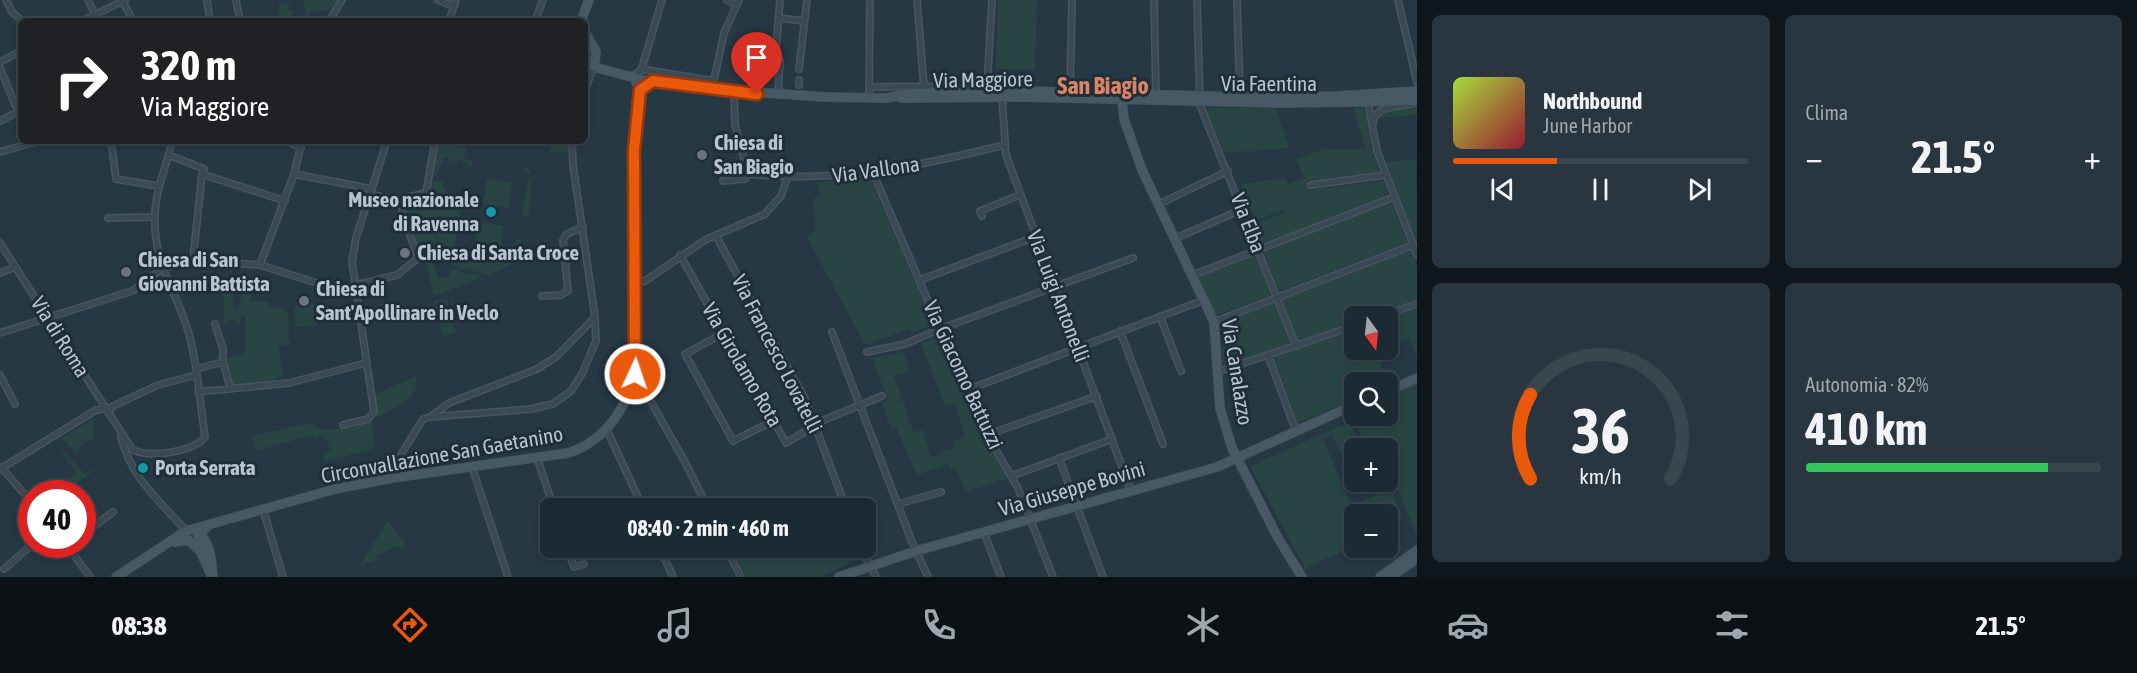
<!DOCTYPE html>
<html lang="it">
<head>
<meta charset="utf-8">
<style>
	:root { --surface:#1c2a33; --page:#29363f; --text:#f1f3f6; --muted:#a0a7ac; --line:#3a464e; --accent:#ea580c }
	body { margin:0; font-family:"Asap Condensed",sans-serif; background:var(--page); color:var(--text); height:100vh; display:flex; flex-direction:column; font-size:22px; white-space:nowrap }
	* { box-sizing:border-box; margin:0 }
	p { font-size:20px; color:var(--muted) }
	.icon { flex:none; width:33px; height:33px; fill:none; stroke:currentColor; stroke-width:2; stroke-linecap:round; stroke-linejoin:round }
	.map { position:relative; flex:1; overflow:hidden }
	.details { display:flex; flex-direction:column; gap:15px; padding:15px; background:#0f171c; width:720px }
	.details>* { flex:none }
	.top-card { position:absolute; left:18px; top:18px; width:570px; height:126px; border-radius:9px; box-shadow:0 3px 9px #0003,0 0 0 2px var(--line); background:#202124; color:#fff; overflow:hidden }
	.needle { width:39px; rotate:165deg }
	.controls { position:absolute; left:1344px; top:306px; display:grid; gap:12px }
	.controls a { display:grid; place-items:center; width:54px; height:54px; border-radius:9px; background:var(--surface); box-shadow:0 3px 9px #0003,0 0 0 2px var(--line); font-size:30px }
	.speed { position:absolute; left:18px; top:480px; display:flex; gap:12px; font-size:30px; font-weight:700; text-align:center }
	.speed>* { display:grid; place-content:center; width:78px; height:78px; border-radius:50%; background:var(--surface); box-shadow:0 3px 9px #0003,0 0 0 2px var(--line); line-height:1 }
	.speed .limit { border:9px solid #d22; background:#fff; color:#111 }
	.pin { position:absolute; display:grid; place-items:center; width:51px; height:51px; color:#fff; margin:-62px -26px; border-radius:50% 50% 50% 0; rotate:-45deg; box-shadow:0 0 6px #0007 }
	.pin .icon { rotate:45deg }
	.me { position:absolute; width:66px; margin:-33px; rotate:3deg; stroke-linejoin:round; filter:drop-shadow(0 0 4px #0008) }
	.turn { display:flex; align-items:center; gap:21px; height:126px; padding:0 24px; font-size:27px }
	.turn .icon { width:78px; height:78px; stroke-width:2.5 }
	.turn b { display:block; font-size:42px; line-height:51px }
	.big { font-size:45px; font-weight:700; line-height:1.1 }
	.details .card { flex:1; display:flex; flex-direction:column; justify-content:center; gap:9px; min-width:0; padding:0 21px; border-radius:9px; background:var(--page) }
	.details .dial { align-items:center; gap:0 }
	.dial svg { height:156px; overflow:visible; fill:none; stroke:var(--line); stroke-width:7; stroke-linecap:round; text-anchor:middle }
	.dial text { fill:var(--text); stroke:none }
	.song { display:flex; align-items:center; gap:18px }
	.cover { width:72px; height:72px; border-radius:9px; background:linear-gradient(135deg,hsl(80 70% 55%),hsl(350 70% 35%)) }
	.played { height:6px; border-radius:3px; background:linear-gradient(90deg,var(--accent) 35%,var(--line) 35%) }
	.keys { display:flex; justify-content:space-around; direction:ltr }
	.heat { display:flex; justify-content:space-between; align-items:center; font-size:33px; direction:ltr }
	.charge { height:9px; border-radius:4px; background:linear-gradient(90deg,#34c759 82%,var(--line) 0) }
	.details .tiles { flex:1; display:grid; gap:15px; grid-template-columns:repeat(2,1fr) }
	.trip { position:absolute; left:540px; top:498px; width:336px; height:60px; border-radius:9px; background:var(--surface); box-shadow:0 3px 9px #0003,0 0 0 2px var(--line); font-weight:700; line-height:60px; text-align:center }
	.tab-bar { display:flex; height:96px; justify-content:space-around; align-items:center; background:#0b1114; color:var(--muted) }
	.tab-bar .icon { width:42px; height:42px }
	.tab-bar .selected { color:var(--accent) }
	.tab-bar b { font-size:27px; color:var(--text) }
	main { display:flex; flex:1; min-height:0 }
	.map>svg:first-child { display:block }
	.green { fill:#284543 }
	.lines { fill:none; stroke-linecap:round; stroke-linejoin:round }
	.street-casing { stroke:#47555f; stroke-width:8 }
	.secondary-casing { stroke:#47555f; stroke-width:10 }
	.street { stroke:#3a4953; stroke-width:5 }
	.secondary { stroke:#485966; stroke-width:8 }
	.route-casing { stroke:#983908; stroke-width:15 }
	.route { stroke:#ea580c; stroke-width:10 }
	.worship-dot { fill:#6b7280; stroke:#1f2e39; stroke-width:2 }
	.culture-dot { fill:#0f9aa8; stroke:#1f2e39; stroke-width:2 }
	.labels { text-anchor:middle; stroke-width:6; stroke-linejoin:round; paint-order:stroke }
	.street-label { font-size:21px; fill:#b8c4cd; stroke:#1f2e39 }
	.poi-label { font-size:21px; font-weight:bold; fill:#b8c4cd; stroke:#1f2e39; text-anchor:start }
	.quarter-label { font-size:24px; font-weight:bold; fill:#db8365; stroke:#1f2e39 }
</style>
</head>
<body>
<main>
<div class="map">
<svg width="1417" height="577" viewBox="0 0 1417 577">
	<rect width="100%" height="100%" fill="#263844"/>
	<path class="green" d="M 304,0 L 337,0 L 330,10 L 310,12 L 310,21 L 306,21 Z
		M 998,0 L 1037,0 L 1035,70 L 996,69 Z
		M 292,2 L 288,6 L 289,11 L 293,11 L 294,21 L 278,21 L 279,4 Z
		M 1417,106 L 1417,115 L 1376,118 L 1390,110 Z
		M 1204,108 L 1276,108 L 1289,148 L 1225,153 Z
		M 1353,108 L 1363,108 L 1369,120 L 1371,149 L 1380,172 L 1306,181 L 1311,190 L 1383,181 L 1388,195 L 1261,244 L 1254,225 L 1286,212 L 1284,209 L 1255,221 L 1241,184 L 1285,178 L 1288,184 L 1304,178 L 1296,159 L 1323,149 L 1366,149 Z
		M 438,141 L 459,142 L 458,146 L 466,148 L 464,159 L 473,161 L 472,167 L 460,160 L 451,163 L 446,156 L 442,159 L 444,162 L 439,167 L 437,175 L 433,176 L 433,181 L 442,181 L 444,190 L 456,197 L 469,192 L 469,199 L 479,197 L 477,207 L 462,204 L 452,258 L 472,262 L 479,221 L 504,226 L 501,247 L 515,249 L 517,239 L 522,240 L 516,262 L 489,275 L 451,265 L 452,258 L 430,255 L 439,279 L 449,276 L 450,269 L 483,277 L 434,296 L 424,257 L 430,255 L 428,249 L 418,252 L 405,210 L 411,204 L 427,200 Z
		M 549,141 L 568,141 L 569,152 L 550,153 Z
		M 1417,159 L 1416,164 L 1417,244 L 1384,162 Z
		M 524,166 L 530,170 L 532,192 L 528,217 L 521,216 L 530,174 L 522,172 Z
		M 487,178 L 512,183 L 508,208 L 483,204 Z
		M 870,178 L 934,325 L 912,333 L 909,329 L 865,345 L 806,235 L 815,231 L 814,198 L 820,196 L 817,182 Z
		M 1391,202 L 1407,243 L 1279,291 L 1264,252 Z
		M 1411,250 L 1417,267 L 1417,301 L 1371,316 L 1354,316 L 1354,322 L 1298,341 L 1281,300 Z
		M 1256,255 L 1271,295 L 1214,316 L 1197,277 Z
		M 246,279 L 251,280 L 250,301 L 269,302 L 269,307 L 283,308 L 283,311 L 288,311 L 289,331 L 287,332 L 290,344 L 278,346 L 283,376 L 277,377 L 275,382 L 231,385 L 225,359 L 244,354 L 246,316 L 241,315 L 240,323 L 232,320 L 224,323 L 223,281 L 233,282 L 233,309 L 238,309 Z
		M 446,298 L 456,332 L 443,336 L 435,301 Z
		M 1275,302 L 1290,343 L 1226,366 L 1223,364 L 1221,322 Z
		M 315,304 L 317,325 L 296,327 L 294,307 Z
		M 1417,309 L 1417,357 L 1409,338 L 1388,345 L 1388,319 Z
		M 1354,330 L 1354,350 L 1376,350 L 1387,382 L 1354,382 L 1354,399 L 1298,423 L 1274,357 Z
		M 938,336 L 984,437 L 1008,478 L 966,492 L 956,468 L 950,469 L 948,464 L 917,475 L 896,427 L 891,429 L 881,402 L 888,400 L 872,358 L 904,352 L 910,372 L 894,376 L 902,399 L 888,403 L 903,400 L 913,432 L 923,430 L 931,457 L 939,455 L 939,452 L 955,448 L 953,441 L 965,437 L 955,403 L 945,406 L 921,344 Z
		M 416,376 C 422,398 395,407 378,417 L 374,395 Z
		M 1417,383 L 1417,536 L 1388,465 L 1388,448 L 1368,448 L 1352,416 L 1388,416 L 1388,396 Z
		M 94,418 L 94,439 L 85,442 L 76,453 L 62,438 Z
		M 371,422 L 375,448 L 324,462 L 323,457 L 330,450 L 328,442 L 323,437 L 314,438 L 313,435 L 256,451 L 252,436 L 309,423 L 323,430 L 350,428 Z
		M 1350,422 L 1362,448 L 1354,448 L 1354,457 L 1344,462 L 1332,434 L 1323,439 L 1355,514 L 1354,546 L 1305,568 L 1250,466 Z
		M 63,451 L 85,474 L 100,465 L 66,493 L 51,493 L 76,472 L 61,452 Z
		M 1354,461 L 1354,482 L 1387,482 L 1358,494 L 1345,465 Z
		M 1391,489 L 1403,518 L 1388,525 L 1388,514 L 1367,514 L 1361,501 Z
		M 388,521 L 407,546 L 401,549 L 397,546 L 376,555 L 378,560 L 359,566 Z
		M 735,548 L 854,548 L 858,559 L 820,577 L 747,577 L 732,549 Z"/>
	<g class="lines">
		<defs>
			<path id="street" d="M 6,0 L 12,12 L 22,21
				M 88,0 L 95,14
				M 122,0 L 133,21
				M 207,0 L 210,21
				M 236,0 L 240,21
				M 438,0 L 453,6
				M 727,0 L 737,5
				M 917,0 L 924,88
				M 1154,0 L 1156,95
				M 1197,0 L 1200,105 L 1296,346
				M 1237,0 L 1240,97
				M 1398,0 L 1417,82
				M 779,18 L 804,21
				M 82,21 L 125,0
				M 329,21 L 342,0
				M 449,21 L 456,0
				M 535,21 L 543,0
				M 0,62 L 21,51
				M 585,65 L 594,67 L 585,90
				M 0,68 L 18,112 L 0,121
				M 641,69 L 714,81
				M 799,69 L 807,0
				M 633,76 L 641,71 L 662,0
				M 799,80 L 799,85
				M 869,87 L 987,86
				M 987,88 L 992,0
				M 712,89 L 724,33 L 739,0
				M 734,92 L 735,125 L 748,174
				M 1070,94 L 1072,0
				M 778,95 L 780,60 L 776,50 L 780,0
				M 1002,97 L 1006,155 L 1131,491
				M 869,98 L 870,0
				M 1368,102 L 1377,151 L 1417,255
				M 1373,123 C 1375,104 1401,107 1415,103
				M 111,141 L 116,179 L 158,186
				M 286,141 L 301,148
				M 538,141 L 543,141
				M 0,152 L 39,141
				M 169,155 L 204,169 L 202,174 L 285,201
				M 873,173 L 982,426 L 1018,488 L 1053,577
				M 294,174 L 372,189
				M 748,174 C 836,183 917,167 1004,145
				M 723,181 L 745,179 L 748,174
				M 1311,185 L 1386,175
				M 370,194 L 395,200 L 426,193 L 435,141
				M 1159,204 L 1228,171
				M 982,216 L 980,211 L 1020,195
				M 108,218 L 154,217
				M 716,236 L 805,399 L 846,508
				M 1176,238 L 1243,209
				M 0,243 L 132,449 C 146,459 195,452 205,437 C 200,403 198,367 189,334 C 177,291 153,265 155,216 C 155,190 167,166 172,141
				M 680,255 L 786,443 L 824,420 L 882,396
				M 193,260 L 202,174
				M 260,265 L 294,174 L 302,141
				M 0,273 L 15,267
				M 1193,275 L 1394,197
				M 920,280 L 1035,237
				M 634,283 L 645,281 L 705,240 L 765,214 L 781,196 L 787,179
				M 542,296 L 561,295 L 568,291 L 563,240 L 567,234 L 583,227
				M 1160,316 L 1181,371
				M 1382,316 L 1417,304
				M 1214,322 L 1413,245
				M 1120,331 L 1163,444
				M 832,332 L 912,542 L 928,577
				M 0,333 L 132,291 L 162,269 L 193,260 L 260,265 L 323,285 L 348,287 L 397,275 L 418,258 L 402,212 L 403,200
				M 724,333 L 685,354 L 733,441 L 773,421
				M 867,352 L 905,344 L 940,329 L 1133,258
				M 1268,355 L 1296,431
				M 223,362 L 230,387
				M 196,369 L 223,362 L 223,349 L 215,324
				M 1217,372 L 1354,326
				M 635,373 L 686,464 L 708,508
				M 0,375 L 15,404
				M 967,390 L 1204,300
				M 198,392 L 289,383 L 366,363
				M 109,414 L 111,407 L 158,385 L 196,375
				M 430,417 L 531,409 L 553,404 L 571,391 L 582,374 L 596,341 L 595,317 L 573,165 L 572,141
				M 343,425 L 368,419 L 374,412 L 352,262 L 356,238 L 387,141
				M 607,430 L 643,508
				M 987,435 L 1097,396
				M 121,437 C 131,478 159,500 186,531
				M 537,458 L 554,508
				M 1059,458 L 1103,577
				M 1,467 L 32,503
				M 472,467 L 508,577
				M 0,469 L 96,410 L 105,409
				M 1012,476 L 1112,439
				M 392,478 L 392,469 L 423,419 L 430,417 L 449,403 L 537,369 L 556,357 L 595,317
				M 898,504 L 941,492
				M 263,509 L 283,577
				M 984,533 L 1001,577
				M 82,535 L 113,512
				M 66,544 L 90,577
				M 567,548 L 574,567 L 584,564
				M 660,548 L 673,577
				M 726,548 L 741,577
				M 861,548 L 876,577
				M 4,569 L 33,544"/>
			<path id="secondary" d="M 581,21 L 589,0
				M 585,32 L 596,52 L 594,67 L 643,80 L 712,89 L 825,97 L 887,98 L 914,93 L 987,90 L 1240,97 L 1338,96 L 1417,91
				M 901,98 L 1024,97 L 1279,103 L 1417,101
				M 1122,100 L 1124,119 L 1142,170 L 1214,322 L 1220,408 L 1232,448 L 1278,538 L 1302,577
				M 1388,391 L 1417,378
				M 208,526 L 200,534 L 197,544 L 212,577
				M 197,533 C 211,540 211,561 213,576
				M 175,542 L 188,540 L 198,549
				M 116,577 L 186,531 L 335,489 L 392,478 L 568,453 C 607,441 632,402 636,361 L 634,150 L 640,90 L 633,76
				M 839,577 L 916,551 L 1217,467 L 1354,405
				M 1380,577 L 1417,550
				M 1391,577 L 1417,558"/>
		</defs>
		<use href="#street" class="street-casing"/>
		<use href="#secondary" class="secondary-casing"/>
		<use href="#street" class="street"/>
		<use href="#secondary" class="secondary"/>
	</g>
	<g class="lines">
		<defs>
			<path id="route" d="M 635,374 L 634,150 L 640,90 L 653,81 L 757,94"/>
		</defs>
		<use href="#route" class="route-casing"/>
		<use href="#route" class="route"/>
	</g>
	<g class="worship-dot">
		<circle cx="702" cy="155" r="6"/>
		<circle cx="405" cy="253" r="6"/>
		<circle cx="126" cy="272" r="6"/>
		<circle cx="304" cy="301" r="6"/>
	</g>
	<g class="culture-dot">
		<circle cx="491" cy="212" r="6"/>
		<circle cx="143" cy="468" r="6"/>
	</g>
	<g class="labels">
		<g class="street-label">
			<text transform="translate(983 80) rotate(-1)" y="7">Via Maggiore</text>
			<text x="1269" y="91">Via Faentina</text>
			<text transform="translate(876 170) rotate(-8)" y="7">Via Vallona</text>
			<text transform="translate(1248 223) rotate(69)" y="7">Via Elba</text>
			<text transform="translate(1058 296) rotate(69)" y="7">Via Luigi Antonelli</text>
			<text transform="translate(60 337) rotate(58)" y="7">Via di Roma</text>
			<text transform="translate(777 354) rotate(63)" y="7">Via Francesco Lovatelli</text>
			<text transform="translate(742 365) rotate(60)" y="7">Via Girolamo Rota</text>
			<text transform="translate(1237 372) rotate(81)" y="7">Via Canalazzo</text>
			<text transform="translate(963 375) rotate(65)" y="7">Via Giacomo Battuzzi</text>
			<text transform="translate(442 455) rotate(-10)" y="7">Circonvallazione San Gaetanino</text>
			<text transform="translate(1072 489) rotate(-16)" y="7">Via Giuseppe Bovini</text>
		</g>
		<g class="poi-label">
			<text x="714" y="150">Chiesa di<tspan x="714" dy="24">San Biagio</tspan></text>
			<text x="479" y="207" text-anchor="end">Museo nazionale<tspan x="479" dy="24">di Ravenna</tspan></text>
			<text x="417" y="260">Chiesa di Santa Croce</text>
			<text x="138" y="267">Chiesa di San<tspan x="138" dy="24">Giovanni Battista</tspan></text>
			<text x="316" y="296">Chiesa di<tspan x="316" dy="24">Sant'Apollinare in Veclo</tspan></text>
			<text x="155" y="475">Porta Serrata</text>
		</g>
		<g class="quarter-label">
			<text x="1103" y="94">San Biagio</text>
		</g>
	</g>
</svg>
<div class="controls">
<a><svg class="needle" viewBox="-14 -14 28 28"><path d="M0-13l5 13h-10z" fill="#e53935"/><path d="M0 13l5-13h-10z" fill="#a0a7ac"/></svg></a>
<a><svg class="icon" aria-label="search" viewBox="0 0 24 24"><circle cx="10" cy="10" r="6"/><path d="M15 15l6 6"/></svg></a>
<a>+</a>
<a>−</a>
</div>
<div class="speed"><div class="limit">40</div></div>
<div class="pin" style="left:757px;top:94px;background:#d93025"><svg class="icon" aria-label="arrive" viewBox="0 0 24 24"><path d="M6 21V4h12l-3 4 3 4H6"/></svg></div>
<svg class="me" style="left:635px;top:374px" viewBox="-20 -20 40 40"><circle r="17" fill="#ea580c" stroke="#fff" stroke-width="3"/><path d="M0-11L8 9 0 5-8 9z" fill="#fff"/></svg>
<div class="trip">08:40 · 2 min · 460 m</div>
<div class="top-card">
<div class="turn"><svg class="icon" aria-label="right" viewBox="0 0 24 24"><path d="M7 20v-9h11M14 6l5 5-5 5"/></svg><div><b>320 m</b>Via Maggiore</div></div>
</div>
</div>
<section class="details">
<div class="tiles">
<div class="card">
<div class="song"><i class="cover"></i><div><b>Northbound</b><p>June Harbor</p></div></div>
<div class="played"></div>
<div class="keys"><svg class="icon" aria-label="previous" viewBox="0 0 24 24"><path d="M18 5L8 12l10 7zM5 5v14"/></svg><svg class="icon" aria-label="pause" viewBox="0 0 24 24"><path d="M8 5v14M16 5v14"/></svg><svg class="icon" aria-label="next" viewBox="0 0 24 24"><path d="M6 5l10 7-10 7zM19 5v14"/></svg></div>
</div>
<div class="card"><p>Clima</p>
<div class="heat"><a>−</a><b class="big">21.5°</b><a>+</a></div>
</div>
<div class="card dial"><svg viewBox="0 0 100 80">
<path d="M14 69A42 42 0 1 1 86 69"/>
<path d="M14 69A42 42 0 0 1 14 26" stroke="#ea580c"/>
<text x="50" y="56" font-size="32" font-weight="700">36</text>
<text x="50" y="72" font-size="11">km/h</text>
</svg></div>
<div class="card"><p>Autonomia · 82%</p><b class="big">410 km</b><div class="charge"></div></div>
</div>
</section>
</main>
<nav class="tab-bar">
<b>08:38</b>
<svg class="icon selected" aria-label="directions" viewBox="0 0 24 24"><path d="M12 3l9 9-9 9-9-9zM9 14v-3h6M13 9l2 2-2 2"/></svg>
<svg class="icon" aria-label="music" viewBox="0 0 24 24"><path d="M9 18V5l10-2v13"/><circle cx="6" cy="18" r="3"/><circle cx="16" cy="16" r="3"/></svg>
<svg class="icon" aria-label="phone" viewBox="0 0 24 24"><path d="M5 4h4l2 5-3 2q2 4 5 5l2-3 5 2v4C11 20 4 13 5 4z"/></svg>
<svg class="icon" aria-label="climate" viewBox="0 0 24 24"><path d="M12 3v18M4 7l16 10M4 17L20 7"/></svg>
<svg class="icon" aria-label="car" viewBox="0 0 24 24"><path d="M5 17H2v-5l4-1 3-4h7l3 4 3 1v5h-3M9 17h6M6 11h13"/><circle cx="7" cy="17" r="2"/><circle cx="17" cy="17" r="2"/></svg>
<svg class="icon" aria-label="filters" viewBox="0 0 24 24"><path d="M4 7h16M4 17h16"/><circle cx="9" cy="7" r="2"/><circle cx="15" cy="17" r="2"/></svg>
<b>21.5°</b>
</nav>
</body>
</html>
